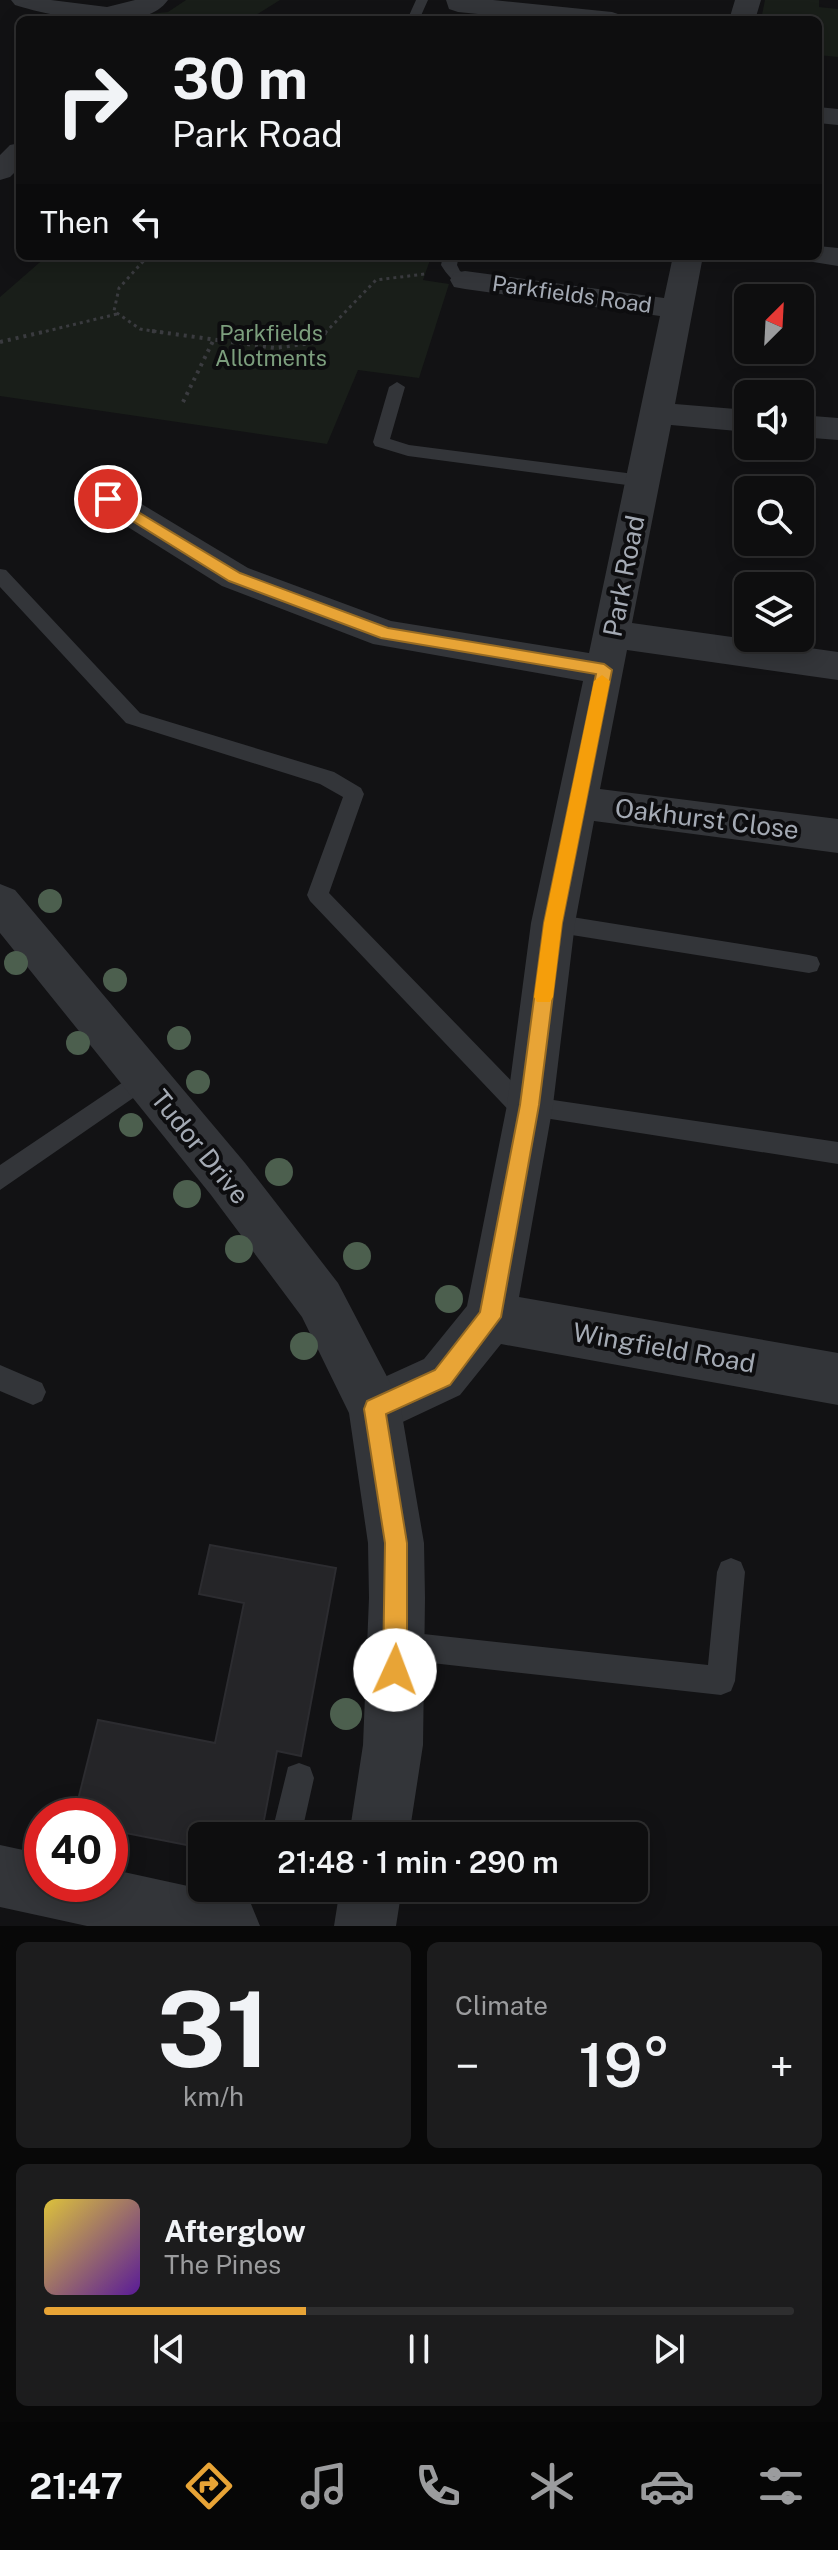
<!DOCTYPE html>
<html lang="en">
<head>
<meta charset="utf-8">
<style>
	:root { --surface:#0e0e0f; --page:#1c1c1d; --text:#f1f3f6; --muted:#9b9c9e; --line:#2e2e2f; --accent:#e8a436 }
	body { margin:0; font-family:"Public Sans",sans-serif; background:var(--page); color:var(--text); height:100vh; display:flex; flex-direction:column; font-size:30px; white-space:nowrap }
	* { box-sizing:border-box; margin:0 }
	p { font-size:26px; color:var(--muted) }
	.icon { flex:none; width:44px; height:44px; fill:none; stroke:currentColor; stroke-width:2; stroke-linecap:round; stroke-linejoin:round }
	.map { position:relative; height:1926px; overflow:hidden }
	.sheet { display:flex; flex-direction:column; gap:16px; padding:16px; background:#080808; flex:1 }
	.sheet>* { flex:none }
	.hud { position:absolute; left:16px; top:16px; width:806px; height:244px; border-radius:12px; box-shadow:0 4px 20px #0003,0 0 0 2px var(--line); background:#0e0e0f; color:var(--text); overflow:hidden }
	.needle { width:52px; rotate:24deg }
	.controls { position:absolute; left:734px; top:284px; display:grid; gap:16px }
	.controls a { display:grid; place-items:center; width:80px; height:80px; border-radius:12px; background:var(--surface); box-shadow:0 4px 20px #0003,0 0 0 2px var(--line); font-size:40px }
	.speed { position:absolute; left:24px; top:1798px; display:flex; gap:16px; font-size:40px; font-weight:700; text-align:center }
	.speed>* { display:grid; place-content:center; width:104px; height:104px; border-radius:50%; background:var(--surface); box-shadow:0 4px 20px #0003,0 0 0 2px var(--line); line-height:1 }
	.speed .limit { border:12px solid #d22; background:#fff; color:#111 }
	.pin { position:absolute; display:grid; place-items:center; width:68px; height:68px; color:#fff; margin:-34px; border:4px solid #fff; border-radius:50%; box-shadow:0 2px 8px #0007 }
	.me { position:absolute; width:88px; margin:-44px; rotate:2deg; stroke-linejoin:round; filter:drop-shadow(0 0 6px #0008) }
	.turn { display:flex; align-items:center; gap:28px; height:168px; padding:0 24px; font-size:36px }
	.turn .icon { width:104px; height:104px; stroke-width:2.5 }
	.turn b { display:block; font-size:56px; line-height:68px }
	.then { display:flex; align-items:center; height:76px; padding:0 24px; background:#0003; gap:16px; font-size:30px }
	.big { font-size:60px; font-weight:600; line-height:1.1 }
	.sheet .tile { flex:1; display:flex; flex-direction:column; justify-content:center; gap:12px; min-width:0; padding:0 28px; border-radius:12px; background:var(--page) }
	.sheet .dial { align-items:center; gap:0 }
	.dial b { font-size:104px; line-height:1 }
	.song { display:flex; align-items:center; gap:24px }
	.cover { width:96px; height:96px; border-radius:12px; background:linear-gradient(135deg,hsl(50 70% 55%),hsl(270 70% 35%)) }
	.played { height:8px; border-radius:4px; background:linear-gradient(90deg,var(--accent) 35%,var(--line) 35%) }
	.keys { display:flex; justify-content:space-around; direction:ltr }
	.heat { display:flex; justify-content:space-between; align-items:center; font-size:44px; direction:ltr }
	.sheet .tiles { flex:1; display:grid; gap:16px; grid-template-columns:1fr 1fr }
	.tile:last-child { grid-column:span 2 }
	.trip { position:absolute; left:188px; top:1822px; width:460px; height:80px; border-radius:12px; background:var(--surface); box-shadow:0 4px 20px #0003,0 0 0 2px var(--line); font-weight:600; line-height:80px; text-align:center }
	.dock { display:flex; height:128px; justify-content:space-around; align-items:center; background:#060606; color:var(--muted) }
	.dock .icon { width:56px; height:56px }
	.dock .current { color:var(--accent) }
	.dock b { font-size:36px; color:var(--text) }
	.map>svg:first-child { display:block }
	.green { fill:#191e19 }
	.building { fill:#252528; stroke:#2c2c30; stroke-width:2 }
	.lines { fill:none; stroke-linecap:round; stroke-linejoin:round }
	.path-far1 { stroke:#3a3b3f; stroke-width:3; stroke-dasharray:3 4; stroke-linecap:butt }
	.path { stroke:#3a3b3f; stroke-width:4; stroke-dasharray:3 5; stroke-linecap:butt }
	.service { fill:#333539; fill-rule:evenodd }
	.minor { fill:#333539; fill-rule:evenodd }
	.tertiary { fill:#333539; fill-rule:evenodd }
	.tree { fill:#4c5f4e }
	.route { fill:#e8a436; stroke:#976b23; stroke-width:2 }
	.slow { fill:#f59e0b }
	.labels { text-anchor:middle; stroke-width:8; stroke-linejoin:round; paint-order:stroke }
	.far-street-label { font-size:22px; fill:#a4aab4; stroke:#0d0d0f }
	.far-park-label { font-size:22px; fill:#7c9e7d; stroke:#0d0d0f }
	.street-label { font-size:26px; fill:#a4aab4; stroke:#0d0d0f }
</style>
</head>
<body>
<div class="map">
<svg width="838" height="1926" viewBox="0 0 838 1926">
	<rect width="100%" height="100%" fill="#121214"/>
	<path class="green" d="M 186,0 L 280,0 L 248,20 L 94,20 L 168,12 Z
		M 765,0 L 819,0 L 819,7 L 838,9 L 838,57 L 818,55 L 818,20 L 761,20 Z
		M 47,256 L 394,256 L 430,260 L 423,280 L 449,284 L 419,378 L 358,370 L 327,444 L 0,396 L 0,297 Z"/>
	<path class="building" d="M 210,1545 L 336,1568 L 301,1756 L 277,1751 L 261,1836 L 202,1836 L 202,1848 L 110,1830 L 110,1816 L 74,1816 L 98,1720 L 215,1743 L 244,1603 L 199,1594 Z"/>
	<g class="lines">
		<path class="path-far1" d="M 148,256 L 119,288 L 114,311 L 140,329 L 166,333
			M 39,333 L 117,314
			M 325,333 L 376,280 L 425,274"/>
		<path class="path" d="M 152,331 L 275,348 L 311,343 L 328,331
			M 0,342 L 47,331
			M 183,402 L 214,339"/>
		<path class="service" d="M 416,0 L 428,0 L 419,20 L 407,20 Z
			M 443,256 L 459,256 L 457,265 L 460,271 L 470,277 L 470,283 C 456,287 448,276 441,265 Z
			M 397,382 L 405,387 L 390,439 L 409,445 L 642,475 L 651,481 L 642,487 L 408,456 L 375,446 L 373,442 L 389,387 Z
			M 0,569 L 6,570 L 140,713 L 334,772 L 361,788 L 364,794 L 329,893 L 526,1096 L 838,1142 L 838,1164 L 538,1117 L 536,1122 L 528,1125 L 520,1122 L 310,901 L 307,895 L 343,797 L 320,784 L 126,723 L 0,587 Z
			M 553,914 L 809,955 L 817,957 L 820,964 L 817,971 L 809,973 L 553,932 L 545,929 L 542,923 L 545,917 Z
			M 144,1068 L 152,1071 L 156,1078 L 152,1085 L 0,1190 L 0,1165 Z
			M 0,1365 L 42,1383 L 46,1392 L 42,1401 L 33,1405 L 0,1391 Z
			M 731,1558 L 741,1562 L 745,1572 L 735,1681 L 731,1691 L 721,1695 L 396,1659 L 386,1655 L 382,1645 L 386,1635 L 396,1631 L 708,1665 L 717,1572 L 721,1562 Z
			M 299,1763 L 310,1767 L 314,1778 L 301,1836 L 271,1836 L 288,1767 Z"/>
		<path class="minor" d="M 11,0 L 51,0 L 107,7 L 135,0 L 168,0 C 142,37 50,16 15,5 Z
			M 446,0 L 493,0 L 612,12 L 621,15 L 625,20 L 538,20 L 458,12 L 449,9 Z
			M 735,0 L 761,0 L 755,20 L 729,20 Z
			M 818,107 L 838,109 L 838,125 L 818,123 Z
			M 20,143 L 20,167 L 10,177 L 0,180 L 0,155 L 10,145 Z
			M 818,246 L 838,248 L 838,266 L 807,261 L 804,256 L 818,256 Z
			M 673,256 L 703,256 L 675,404 L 748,410 L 748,432 L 671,425 L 632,623 L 838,652 L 838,680 L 627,650 L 600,789 L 838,819 L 838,853 L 594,821 L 575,923 L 553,1105 L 519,1297 L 838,1353 L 838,1405 L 501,1344 L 460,1395 L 375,1435 L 356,1428 L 349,1409 L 356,1390 L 424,1359 L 467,1306 L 507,1105 L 531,923 L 583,681 L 373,644 L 222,586 L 96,507 L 91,499 L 96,491 L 108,487 L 120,491 L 248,568 L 391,621 L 589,653 L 660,316 L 465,289 L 454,287 L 450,280 L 454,273 L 465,271 L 664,298 Z
			M 800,415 L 838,418 L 838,440 L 800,437 Z
			M 0,1845 L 42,1854 L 42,1884 L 110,1884 L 110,1869 L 229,1895 L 251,1904 L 260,1926 L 87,1926 L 0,1907 Z"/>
		<path class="tertiary" d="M 0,884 L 15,890 L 245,1163 L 338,1283 L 394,1390 L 401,1409 L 424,1543 L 425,1598 L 423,1745 L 409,1836 L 349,1836 L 363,1745 L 369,1598 L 368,1543 L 349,1413 L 302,1317 L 211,1195 L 0,933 Z
			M 340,1888 L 402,1888 L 396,1926 L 334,1926 Z"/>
	</g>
	<g class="tree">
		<circle cx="50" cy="901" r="12"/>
		<circle cx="16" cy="963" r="12"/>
		<circle cx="115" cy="980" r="12"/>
		<circle cx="179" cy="1038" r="12"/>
		<circle cx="78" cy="1043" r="12"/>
		<circle cx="198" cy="1082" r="12"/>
		<circle cx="131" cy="1125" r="12"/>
		<circle cx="279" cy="1172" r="14"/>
		<circle cx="187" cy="1194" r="14"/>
		<circle cx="239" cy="1249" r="14"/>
		<circle cx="357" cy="1256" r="14"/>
		<circle cx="449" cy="1299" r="14"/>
		<circle cx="304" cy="1346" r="14"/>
		<circle cx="346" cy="1714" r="16"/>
	</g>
	<path class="route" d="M 108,494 L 240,573 L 388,628 L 604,664 L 612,670 L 562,923 L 539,1105 L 501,1317 L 450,1385 L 386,1414 L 407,1543 L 407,1670 L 404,1678 L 395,1682 L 387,1678 L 383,1670 L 385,1543 L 364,1409 L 367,1401 L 435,1370 L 480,1312 L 520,1105 L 544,923 L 596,674 L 381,638 L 229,581 L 102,502 L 102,495 Z"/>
	<path class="slow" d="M 602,675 L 610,681 L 562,923 L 553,997 L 550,1002 L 537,1002 L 534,997 L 544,923 L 594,681 Z"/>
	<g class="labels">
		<g class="far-street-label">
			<text transform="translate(572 294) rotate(8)" y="8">Parkfields Road</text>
		</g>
		<g class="far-park-label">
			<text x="271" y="341">Parkfields<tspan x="271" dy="25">Allotments</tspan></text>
		</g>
		<g class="street-label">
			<text transform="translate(624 576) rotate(-79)" y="9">Park Road</text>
			<text transform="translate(707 819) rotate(7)" y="9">Oakhurst Close</text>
			<text transform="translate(200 1147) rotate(51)" y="9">Tudor Drive</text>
			<text transform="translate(664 1348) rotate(10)" y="9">Wingfield Road</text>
		</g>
	</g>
</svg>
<div class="controls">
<a><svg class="needle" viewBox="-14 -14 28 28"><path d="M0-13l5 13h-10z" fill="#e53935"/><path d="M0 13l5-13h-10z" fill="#9b9c9e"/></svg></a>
<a><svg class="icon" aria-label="sound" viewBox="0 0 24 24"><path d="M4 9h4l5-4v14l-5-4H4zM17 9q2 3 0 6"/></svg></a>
<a><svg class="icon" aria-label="search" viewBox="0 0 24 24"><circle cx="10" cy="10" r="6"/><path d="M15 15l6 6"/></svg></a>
<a><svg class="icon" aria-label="layers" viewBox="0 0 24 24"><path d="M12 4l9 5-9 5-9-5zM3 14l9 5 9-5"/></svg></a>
</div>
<div class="speed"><div class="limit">40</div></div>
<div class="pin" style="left:108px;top:499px;background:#d93025"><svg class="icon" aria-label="arrive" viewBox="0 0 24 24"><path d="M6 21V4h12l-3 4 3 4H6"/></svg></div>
<svg class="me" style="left:395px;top:1670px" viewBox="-20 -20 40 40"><circle r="19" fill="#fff"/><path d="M0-13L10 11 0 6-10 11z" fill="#e8a436"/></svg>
<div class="trip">21:48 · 1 min · 290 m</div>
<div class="hud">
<div class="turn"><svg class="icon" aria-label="right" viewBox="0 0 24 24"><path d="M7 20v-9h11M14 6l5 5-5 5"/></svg><div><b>30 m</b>Park Road</div></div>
<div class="then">Then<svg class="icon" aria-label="left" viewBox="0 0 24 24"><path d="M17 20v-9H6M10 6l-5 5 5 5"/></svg></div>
</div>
</div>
<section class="sheet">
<div class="tiles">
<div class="tile dial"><b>31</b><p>km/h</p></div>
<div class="tile"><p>Climate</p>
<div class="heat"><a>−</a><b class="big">19°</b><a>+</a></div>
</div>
<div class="tile">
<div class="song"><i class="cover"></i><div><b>Afterglow</b><p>The Pines</p></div></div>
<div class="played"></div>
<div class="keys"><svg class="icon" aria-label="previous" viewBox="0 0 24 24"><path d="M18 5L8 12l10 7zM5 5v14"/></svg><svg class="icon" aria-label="pause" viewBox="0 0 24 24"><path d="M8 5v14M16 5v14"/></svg><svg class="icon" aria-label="next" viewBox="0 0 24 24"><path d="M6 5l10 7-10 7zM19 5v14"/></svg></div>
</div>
</div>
</section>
<nav class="dock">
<b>21:47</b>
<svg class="icon current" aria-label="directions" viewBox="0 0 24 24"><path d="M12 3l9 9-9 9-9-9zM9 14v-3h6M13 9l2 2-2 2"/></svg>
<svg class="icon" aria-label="music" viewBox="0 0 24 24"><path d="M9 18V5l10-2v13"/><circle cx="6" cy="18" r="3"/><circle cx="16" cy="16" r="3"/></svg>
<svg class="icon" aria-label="phone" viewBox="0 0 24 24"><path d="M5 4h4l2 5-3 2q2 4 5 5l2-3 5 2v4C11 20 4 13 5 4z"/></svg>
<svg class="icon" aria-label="climate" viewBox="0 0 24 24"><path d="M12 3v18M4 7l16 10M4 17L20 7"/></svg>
<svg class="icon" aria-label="car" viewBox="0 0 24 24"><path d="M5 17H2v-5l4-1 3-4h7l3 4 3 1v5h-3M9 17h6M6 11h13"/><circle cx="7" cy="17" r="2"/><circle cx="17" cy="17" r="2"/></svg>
<svg class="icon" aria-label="filters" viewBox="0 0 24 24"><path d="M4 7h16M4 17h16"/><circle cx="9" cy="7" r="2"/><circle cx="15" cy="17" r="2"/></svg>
</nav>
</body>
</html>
